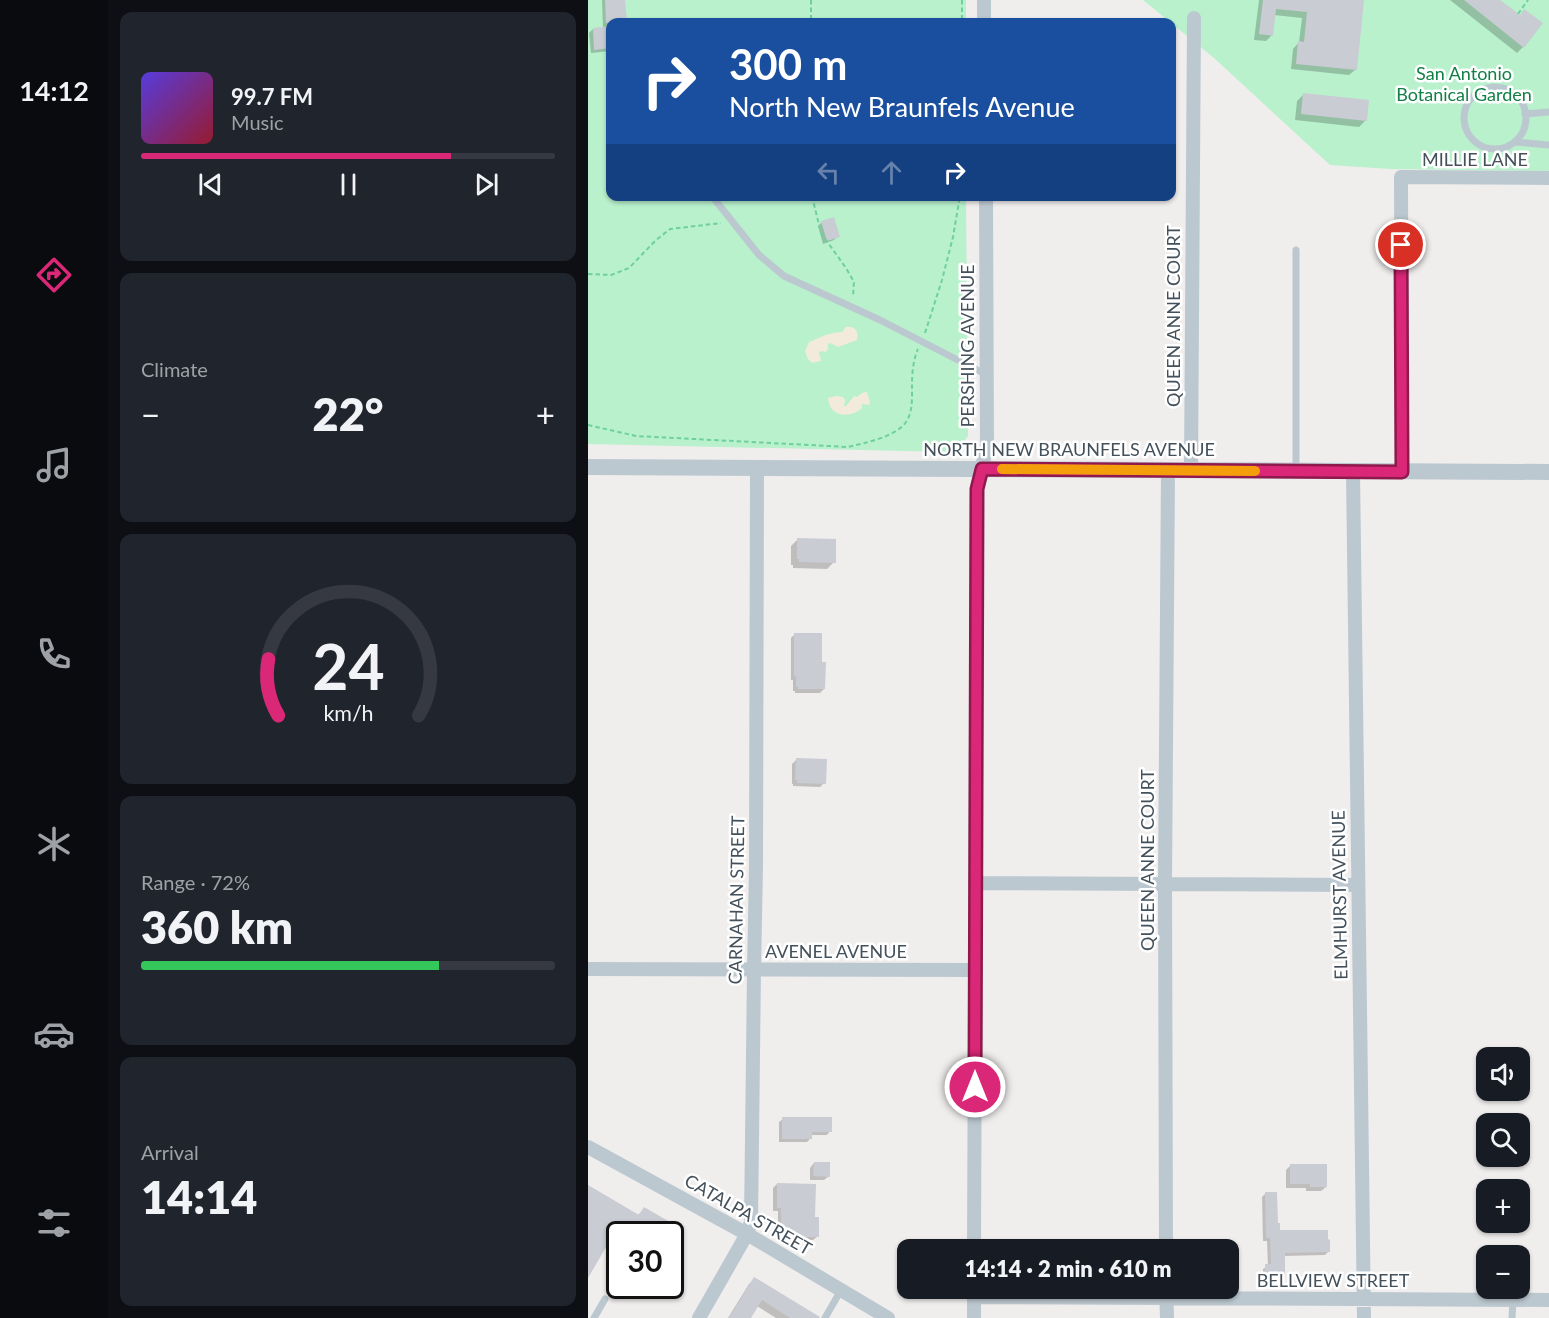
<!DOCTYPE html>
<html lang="en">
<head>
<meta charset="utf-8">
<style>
	:root { --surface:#171b24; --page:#20242c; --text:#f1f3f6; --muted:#9ea1a6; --line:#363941; --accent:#db2777 }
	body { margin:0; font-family:Lato,sans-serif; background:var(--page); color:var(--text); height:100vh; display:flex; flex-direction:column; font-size:22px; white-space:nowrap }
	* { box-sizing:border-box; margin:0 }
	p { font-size:20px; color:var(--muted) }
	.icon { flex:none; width:33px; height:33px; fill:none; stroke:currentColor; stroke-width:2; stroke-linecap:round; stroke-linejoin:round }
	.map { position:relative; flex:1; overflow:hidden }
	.side { display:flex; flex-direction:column; gap:12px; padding:12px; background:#0d0f14; width:480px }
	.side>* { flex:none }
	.top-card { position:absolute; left:18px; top:18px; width:570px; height:183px; border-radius:12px; box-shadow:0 2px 4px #0004; background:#1a4fa0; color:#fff; overflow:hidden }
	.buttons { position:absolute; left:888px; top:1047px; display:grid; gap:12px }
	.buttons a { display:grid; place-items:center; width:54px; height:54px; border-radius:12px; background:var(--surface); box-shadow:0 2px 4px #0004; font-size:30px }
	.speed { position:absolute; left:18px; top:1221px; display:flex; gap:12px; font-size:30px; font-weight:700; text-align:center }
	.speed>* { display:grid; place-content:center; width:78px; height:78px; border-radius:50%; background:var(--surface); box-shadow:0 2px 4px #0004; line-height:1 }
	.speed .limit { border:3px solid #111; border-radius:9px; background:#fff; color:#111 }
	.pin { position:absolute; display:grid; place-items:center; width:51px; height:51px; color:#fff; margin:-26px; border:3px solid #fff; border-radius:50%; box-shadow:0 2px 6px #0007 }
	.me { position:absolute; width:66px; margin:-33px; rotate:0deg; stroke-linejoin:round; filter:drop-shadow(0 0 4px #0008) }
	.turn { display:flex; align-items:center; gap:21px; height:126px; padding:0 24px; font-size:27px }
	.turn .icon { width:78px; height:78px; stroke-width:2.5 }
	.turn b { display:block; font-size:42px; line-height:51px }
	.lanes { display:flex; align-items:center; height:57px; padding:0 24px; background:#0003; justify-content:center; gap:30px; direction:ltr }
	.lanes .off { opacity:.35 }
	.big { font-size:45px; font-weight:800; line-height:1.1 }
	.side .card { flex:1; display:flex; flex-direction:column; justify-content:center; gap:9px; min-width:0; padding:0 21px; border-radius:12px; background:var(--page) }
	.side .dial { align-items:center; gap:0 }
	.dial svg { height:156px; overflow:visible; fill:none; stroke:var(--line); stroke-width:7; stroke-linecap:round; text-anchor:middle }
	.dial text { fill:var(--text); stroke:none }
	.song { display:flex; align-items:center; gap:18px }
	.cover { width:72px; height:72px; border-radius:9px; background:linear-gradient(135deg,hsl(250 70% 55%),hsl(350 70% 35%)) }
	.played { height:6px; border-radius:3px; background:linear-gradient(90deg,var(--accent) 75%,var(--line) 75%) }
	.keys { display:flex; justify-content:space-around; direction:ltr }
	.heat { display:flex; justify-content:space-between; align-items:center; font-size:33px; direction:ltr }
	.charge { height:9px; border-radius:4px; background:linear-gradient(90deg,#34c759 72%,var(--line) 0) }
	.trip { position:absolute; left:309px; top:1239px; width:342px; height:60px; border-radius:12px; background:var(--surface); box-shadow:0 2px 4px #0004; font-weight:800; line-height:60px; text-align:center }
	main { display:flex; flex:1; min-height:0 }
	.menu { display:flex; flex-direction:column; width:108px; justify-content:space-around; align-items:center; background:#090b0e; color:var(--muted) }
	.menu .icon { width:42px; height:42px }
	.menu .on { color:var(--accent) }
	.menu b { font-size:27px; color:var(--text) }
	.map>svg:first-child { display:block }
	.green { fill:#b8f1cc }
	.sand { fill:#f2ebdc }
	.shadow { fill:#0003 }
	.building { fill:#c9ccd2 }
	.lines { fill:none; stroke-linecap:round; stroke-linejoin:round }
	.path { stroke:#6ed09d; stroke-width:2; stroke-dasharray:4.5 3; stroke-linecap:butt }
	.service { stroke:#bcc8d0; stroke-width:7 }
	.minor { stroke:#bcc8d0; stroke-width:14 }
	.tertiary { stroke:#bcc8d0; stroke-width:16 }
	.route-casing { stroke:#8e194d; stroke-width:15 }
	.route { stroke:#db2777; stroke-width:10 }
	.slow { stroke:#f59e0b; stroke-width:10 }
	.labels { text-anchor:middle; stroke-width:5; stroke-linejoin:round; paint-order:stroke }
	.park-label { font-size:18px; fill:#128046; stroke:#fff }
	.street-label { font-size:18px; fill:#44515b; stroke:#fff }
</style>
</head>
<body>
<main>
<nav class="menu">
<b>14:12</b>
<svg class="icon on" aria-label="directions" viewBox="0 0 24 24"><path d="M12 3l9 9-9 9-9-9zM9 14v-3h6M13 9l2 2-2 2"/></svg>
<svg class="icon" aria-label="music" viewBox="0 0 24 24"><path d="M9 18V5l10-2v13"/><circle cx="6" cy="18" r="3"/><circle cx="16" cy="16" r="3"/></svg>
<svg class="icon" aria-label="phone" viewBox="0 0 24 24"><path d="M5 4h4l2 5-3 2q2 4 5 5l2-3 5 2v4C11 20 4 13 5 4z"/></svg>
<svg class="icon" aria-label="climate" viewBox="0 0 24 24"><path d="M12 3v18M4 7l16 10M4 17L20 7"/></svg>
<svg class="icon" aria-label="car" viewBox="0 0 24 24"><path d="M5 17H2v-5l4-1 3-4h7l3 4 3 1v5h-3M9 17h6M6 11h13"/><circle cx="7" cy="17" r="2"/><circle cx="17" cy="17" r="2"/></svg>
<svg class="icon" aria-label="filters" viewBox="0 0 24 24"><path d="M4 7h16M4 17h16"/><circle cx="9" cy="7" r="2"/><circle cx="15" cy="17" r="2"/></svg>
</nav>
<section class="side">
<div class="card">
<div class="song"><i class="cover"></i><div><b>99.7 FM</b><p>Music</p></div></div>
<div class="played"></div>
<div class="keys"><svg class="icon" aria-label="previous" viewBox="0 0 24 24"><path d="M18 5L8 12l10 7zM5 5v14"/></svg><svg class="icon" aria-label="pause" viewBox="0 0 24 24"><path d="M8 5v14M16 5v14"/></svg><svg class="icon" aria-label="next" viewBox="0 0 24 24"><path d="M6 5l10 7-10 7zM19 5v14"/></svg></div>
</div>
<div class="card"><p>Climate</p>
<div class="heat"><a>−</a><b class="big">22°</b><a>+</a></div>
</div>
<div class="card dial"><svg viewBox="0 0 100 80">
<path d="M14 69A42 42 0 1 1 86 69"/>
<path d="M14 69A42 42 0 0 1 9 40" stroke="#db2777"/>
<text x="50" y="56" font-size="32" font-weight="700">24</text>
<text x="50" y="72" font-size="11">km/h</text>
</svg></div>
<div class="card"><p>Range · 72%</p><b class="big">360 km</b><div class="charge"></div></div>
<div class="card"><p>Arrival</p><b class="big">14:14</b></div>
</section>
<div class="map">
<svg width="961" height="1318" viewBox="0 0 961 1318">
	<rect width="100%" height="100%" fill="#f0eded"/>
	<path class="green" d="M 0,0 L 378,0 L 378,22 L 22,22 L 22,196 L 378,197 L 380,436 L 372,446 L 361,452 L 0,444 Z
		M 555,0 L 961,0 L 961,171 L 802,169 L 742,165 L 626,58 Z"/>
	<path class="sand" d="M 258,327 C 267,326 271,331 269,340 L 250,347 L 242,343 L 240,344 L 240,349 L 238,352 L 233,351 L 231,352 L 233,361 L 224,363 L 220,359 L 217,351 L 221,342 C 233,337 240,333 254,332 Z
		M 279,392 L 282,402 L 281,405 L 274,404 L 274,408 C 262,419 241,417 240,398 L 248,396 L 255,397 L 257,400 L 256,406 L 258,406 L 266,396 L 269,397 L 274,393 Z"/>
	<path class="shadow" d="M 14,0 L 36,0 L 37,22 L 22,22 L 22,51 L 3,53 L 1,33 L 5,29 L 15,28 Z
		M 671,0 L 775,0 L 767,70 L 761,75 L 703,69 L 705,49 L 711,42 L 714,18 L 686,15 L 684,35 L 678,41 L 666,40 Z
		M 862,0 L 909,0 L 935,47 L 929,53 Z
		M 716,94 L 778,120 L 771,127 L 707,120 L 709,101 Z
		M 234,222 L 250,236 L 246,240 L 235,244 L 230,226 Z
		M 210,539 L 246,562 L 239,569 L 205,568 L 205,565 L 203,565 L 203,546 Z
		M 207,634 L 233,663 L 236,689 L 232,693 L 207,693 L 207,691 L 205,691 L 205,680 L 203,680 L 203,638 Z
		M 209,759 L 236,783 L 232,787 L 205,786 L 205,784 L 204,784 L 204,764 Z
		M 195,1119 L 242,1131 L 239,1135 L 222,1135 L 222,1139 L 219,1142 L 191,1142 L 191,1122 Z
		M 226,1163 L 241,1176 L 236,1180 L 222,1180 L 222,1168 Z
		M 702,1166 L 738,1187 L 733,1191 L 718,1191 L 718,1188 L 698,1188 L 698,1170 Z
		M 189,1184 L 226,1218 L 230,1236 L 225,1240 L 190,1240 L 190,1211 L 185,1211 L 185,1188 Z
		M 0,1186 L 49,1216 L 56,1209 L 85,1226 L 80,1234 L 32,1234 L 32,1240 L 24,1235 L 0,1275 Z
		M 678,1193 L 690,1232 L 741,1251 L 737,1255 L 696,1256 L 696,1276 L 692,1280 L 675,1280 L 675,1269 L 680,1266 L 679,1241 L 675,1241 L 674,1197 Z
		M 167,1279 L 227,1318 L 188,1318 L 169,1306 L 162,1318 L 140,1318 L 161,1284 Z"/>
	<path class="building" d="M 17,0 L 37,0 L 39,21 L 18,23 Z
		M 675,0 L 776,0 L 769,70 L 708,64 L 710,41 L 716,42 L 719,12 L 688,9 L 685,36 L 671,34 Z
		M 876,0 L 912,0 L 932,15 L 936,9 L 955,23 L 936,48 Z
		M 22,26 L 22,48 L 6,50 L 5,28 Z
		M 715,93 L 781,100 L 779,121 L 713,114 Z
		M 246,217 L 252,237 L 239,241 L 233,221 Z
		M 209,538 L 248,539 L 248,563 L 211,562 L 211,559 L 209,559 Z
		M 206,633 L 234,633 L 234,662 L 238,662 L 237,689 L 210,689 L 210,687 L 208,687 L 208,676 L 206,676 Z
		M 208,758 L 239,759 L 238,784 L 209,783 L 209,780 L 207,780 Z
		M 194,1117 L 244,1117 L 244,1132 L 224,1132 L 224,1139 L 194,1139 Z
		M 226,1162 L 242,1162 L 242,1177 L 225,1176 Z
		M 702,1164 L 739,1164 L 739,1187 L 722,1187 L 722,1184 L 702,1184 Z
		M 189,1183 L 228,1184 L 227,1217 L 231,1217 L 231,1237 L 193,1237 L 193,1208 L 189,1208 Z
		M 0,1185 L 51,1215 L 56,1207 L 87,1225 L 82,1234 L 47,1234 L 31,1225 L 0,1278 Z
		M 677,1192 L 689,1192 L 690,1223 L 692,1223 L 692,1230 L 740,1230 L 740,1239 L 742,1240 L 742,1252 L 697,1253 L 697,1277 L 677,1277 L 677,1264 L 683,1264 L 682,1238 L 678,1238 Z
		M 166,1277 L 232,1317 L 231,1318 L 202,1318 L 174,1300 L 163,1318 L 141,1318 Z"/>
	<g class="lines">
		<path class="path" d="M 223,0 L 223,22
			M 374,0 L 374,22
			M 930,14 L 940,0
			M 224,196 L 233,233 L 258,268 L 266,282 L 265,296
			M 0,274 L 23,275 L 41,268 L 67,241 L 82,229 L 133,223
			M 337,333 L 354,280 L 365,237 L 372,196
			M 0,425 L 48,436 L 260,447 C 276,443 308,437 318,422 C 325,412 324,397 324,386 C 324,374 325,360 330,349"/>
		<path class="service" d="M876 118a31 31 0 1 1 62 0a31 31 0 1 1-62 0Z
			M 937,114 L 961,112
			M 927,142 L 961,145
			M 124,196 L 171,255 L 196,276 L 292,320 L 399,375
			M 708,250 L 708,471
			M 6,1318 L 17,1299
			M 237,1318 L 253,1290
			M 924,1318 L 925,1300"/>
		<path class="minor" d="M 396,0 L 396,22
			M 603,471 L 606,18
			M 765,471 L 776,1318
			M 814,472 L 813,177 L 961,178
			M 388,883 L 770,885
			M 0,969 L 388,970
			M 0,1147 L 159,1234 L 300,1318
			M 386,1250 L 389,489 L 399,445 L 398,196
			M 578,1250 L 577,883 L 580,470
			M 578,1288 L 579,1318
			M 386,1290 L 386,1318
			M 386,1297 L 961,1300
			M 111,1318 L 159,1234 L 163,1222 L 166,970 L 168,866 L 169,468"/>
		<path class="tertiary" d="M 0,467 L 961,472"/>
	</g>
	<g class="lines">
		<defs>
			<path id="route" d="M 387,1087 L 389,489 L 394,469 L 814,472 L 813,245"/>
		</defs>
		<use href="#route" class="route-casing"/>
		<use href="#route" class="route"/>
		<path class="slow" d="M 414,469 L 667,471"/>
	</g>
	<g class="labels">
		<g class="park-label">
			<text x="876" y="80">San Antonio<tspan x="876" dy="21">Botanical Garden</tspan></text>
		</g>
		<g class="street-label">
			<text x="887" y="166">MILLIE LANE</text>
			<text transform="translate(586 316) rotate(-90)" y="6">QUEEN ANNE COURT</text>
			<text transform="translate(380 346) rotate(-90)" y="6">PERSHING AVENUE</text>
			<text x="481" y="456">NORTH NEW BRAUNFELS AVENUE</text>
			<text transform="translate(560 860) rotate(-90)" y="6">QUEEN ANNE COURT</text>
			<text transform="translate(752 895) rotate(-91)" y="6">ELMHURST AVENUE</text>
			<text transform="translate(149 900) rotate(-89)" y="6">CARNAHAN STREET</text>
			<text x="248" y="958">AVENEL AVENUE</text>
			<text transform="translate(160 1215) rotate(30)" y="6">CATALPA STREET</text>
			<text x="745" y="1287">BELLVIEW STREET</text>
		</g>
	</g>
</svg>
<div class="buttons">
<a><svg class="icon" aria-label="sound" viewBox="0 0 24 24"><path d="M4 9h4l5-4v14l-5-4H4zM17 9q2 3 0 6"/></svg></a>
<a><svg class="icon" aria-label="search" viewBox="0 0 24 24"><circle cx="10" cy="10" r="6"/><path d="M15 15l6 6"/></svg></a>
<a>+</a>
<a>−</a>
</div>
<div class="speed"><div class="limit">30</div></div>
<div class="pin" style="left:813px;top:245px;background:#d93025"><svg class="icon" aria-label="arrive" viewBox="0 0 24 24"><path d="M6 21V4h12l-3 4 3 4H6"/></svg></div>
<svg class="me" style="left:387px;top:1087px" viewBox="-20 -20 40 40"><circle r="17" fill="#db2777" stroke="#fff" stroke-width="3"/><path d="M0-11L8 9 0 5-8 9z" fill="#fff"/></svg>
<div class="trip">14:14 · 2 min · 610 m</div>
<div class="top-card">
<div class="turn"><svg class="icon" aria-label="right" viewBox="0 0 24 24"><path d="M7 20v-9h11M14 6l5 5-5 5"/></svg><div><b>300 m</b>North New Braunfels Avenue</div></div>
<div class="lanes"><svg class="icon off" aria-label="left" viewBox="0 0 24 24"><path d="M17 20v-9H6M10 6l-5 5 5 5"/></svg><svg class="icon off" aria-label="ahead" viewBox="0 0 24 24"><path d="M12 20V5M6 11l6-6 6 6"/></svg><svg class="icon" aria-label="right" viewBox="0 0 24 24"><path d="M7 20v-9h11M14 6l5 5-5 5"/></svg></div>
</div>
</div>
</main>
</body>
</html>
